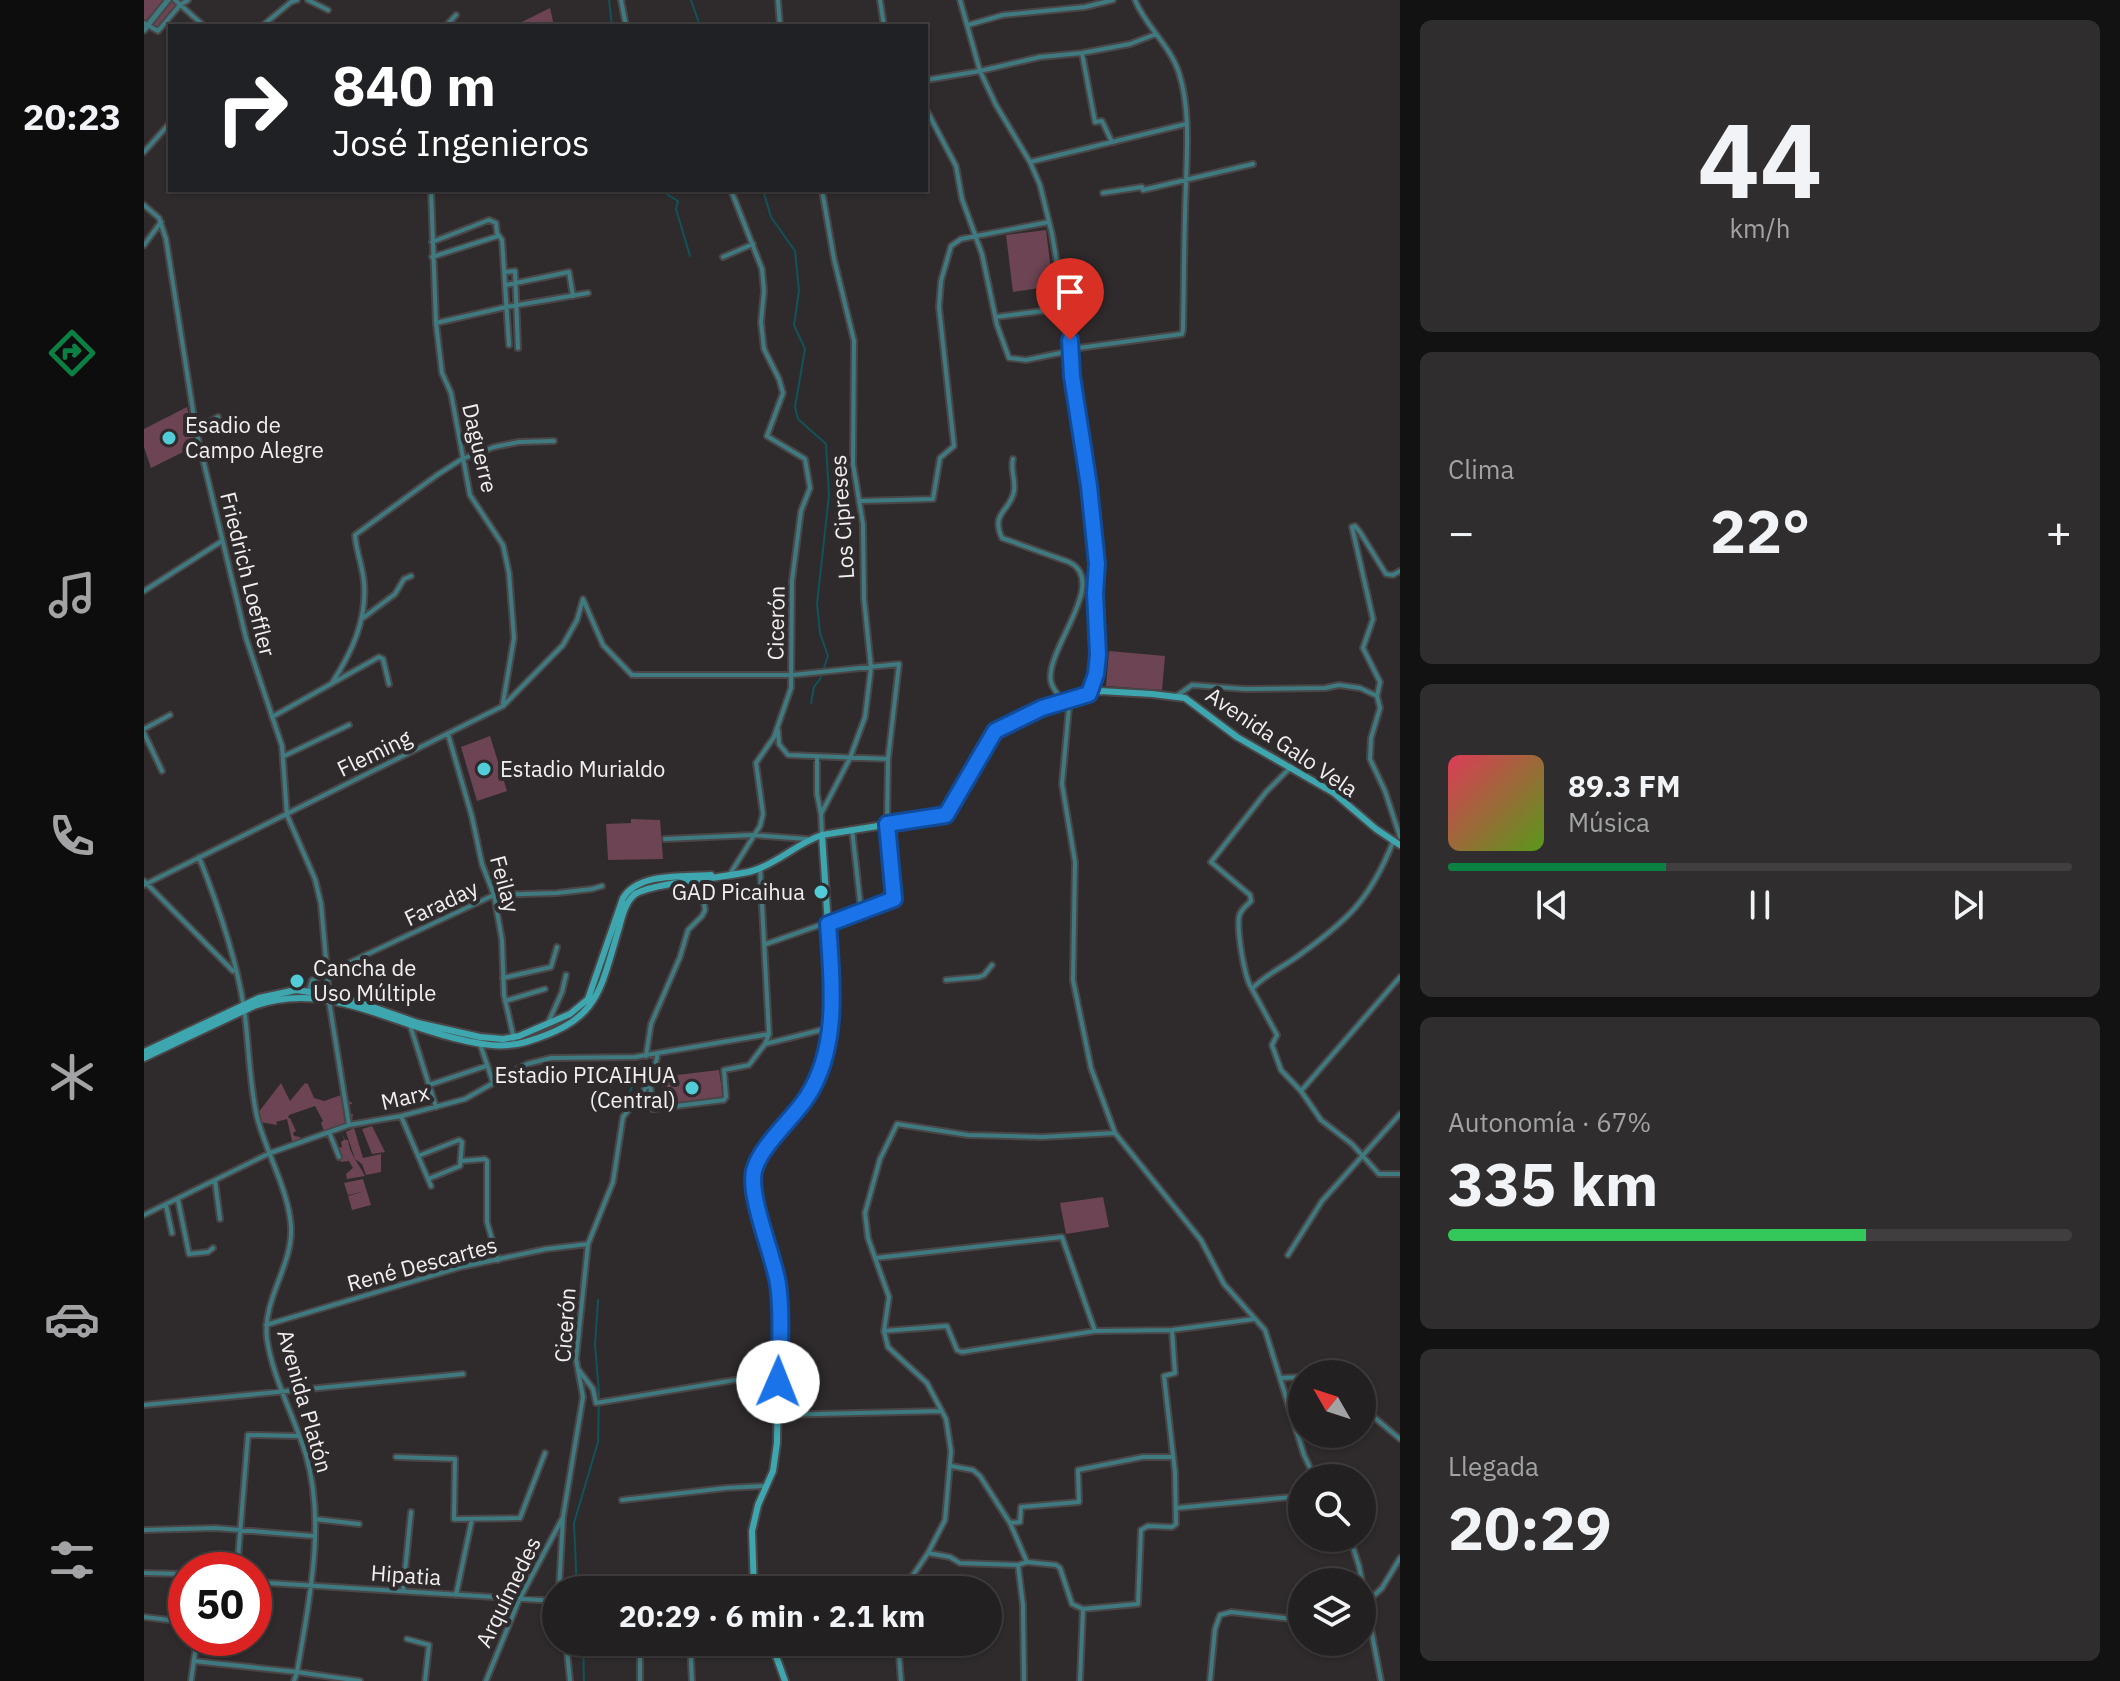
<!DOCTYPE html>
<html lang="es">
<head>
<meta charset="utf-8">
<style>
	:root { --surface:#232021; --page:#2f2d2e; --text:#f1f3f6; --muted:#a3a3a5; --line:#403e3f; --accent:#0b8043 }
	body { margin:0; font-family:"IBM Plex Sans",sans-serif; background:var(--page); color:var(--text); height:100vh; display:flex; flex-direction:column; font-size:30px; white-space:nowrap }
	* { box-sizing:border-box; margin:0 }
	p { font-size:26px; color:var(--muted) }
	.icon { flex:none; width:44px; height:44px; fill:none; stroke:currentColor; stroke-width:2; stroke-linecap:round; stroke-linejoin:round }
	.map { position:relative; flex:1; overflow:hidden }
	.sheet { display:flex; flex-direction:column; gap:20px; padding:20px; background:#131212; width:720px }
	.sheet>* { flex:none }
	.top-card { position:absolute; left:24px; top:24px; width:760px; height:168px; border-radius:0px; box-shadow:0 2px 6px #0004,0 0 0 2px var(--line); background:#202124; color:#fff; overflow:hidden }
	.needle { width:52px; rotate:309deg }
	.tools { position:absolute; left:1144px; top:1360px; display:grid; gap:16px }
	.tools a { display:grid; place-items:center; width:88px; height:88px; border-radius:50%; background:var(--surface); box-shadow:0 2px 6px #0004,0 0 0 2px var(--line); font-size:40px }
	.speed { position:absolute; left:24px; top:1552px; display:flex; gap:16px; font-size:40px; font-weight:700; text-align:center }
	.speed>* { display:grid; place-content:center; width:104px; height:104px; border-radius:50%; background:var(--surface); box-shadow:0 2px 6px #0004,0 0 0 2px var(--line); line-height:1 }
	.speed .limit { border:12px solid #d22; background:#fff; color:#111 }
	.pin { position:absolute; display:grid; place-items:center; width:68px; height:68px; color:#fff; margin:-82px -34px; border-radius:50% 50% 50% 0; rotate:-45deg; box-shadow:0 0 8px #0007 }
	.pin .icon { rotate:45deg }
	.me { position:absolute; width:88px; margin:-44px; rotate:1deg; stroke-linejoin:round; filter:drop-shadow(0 0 6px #0008) }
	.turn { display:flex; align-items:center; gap:28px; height:168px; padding:0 32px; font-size:36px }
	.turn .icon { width:104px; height:104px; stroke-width:2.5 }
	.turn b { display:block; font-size:56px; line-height:68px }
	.big { font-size:60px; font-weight:800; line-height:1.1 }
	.sheet .tile { flex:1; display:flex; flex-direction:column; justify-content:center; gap:12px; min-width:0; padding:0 28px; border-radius:12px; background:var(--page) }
	.sheet .dial { align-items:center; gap:0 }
	.dial b { font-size:104px; line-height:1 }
	.song { display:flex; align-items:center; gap:24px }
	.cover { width:96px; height:96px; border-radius:12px; background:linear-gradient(135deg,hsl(350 70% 55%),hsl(90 70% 35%)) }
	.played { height:8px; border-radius:4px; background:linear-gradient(90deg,var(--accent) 35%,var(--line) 35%) }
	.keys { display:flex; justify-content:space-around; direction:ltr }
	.heat { display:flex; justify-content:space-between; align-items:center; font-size:44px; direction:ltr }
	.charge { height:12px; border-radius:6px; background:linear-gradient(90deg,#34c759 67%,var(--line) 0) }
	.trip { position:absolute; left:398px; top:1576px; width:460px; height:80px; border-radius:40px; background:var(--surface); box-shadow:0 2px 6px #0004,0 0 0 2px var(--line); font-weight:800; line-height:80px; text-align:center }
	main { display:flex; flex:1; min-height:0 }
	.tab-bar { display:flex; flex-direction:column; width:144px; justify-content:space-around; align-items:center; background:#0e0d0d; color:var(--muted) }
	.tab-bar .icon { width:56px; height:56px }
	.tab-bar .active { color:var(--accent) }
	.tab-bar b { font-size:36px; color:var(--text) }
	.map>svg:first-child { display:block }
	.green { fill:#6c4453 }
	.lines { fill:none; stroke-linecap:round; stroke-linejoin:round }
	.stream { stroke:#105459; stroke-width:2 }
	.minor-casing { stroke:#4a4647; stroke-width:8 }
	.tertiary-casing { stroke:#4a4647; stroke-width:9 }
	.secondary-casing { stroke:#4a4647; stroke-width:10 }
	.minor { stroke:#3e7a80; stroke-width:4 }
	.tertiary { stroke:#3e7a80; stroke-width:5 }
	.secondary { stroke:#3da6af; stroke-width:6 }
	.route-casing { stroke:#114b97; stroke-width:20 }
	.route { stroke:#1a73e8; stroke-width:14 }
	.poi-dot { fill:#52ccd6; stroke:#2f2b2c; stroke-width:3 }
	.labels { text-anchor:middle; stroke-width:8; stroke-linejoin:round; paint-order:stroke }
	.poi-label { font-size:22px; fill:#f1eff0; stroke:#2f2b2c; text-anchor:start }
	.street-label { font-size:22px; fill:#f1eff0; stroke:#2f2b2c }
</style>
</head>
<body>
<main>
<nav class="tab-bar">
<b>20:23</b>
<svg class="icon active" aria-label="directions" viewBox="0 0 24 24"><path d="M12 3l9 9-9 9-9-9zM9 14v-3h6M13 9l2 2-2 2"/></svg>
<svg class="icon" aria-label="music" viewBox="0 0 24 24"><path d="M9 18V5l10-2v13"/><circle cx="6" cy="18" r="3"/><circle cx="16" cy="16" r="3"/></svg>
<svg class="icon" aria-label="phone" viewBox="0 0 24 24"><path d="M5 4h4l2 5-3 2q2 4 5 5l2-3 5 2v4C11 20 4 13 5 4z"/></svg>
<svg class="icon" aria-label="climate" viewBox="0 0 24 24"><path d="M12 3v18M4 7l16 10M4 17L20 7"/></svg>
<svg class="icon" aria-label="car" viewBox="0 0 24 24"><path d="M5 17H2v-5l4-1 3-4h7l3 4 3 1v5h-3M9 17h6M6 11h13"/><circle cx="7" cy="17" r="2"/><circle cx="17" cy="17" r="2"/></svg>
<svg class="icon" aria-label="filters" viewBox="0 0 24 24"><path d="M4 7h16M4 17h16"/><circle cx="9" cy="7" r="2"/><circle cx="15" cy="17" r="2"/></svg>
</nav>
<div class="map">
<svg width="1256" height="1681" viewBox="0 0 1256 1681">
	<rect width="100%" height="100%" fill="#2f2b2c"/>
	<path class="green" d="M 0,0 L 29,0 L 35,5 L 14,30 L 0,21 Z
		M 406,8 L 410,26 L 370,26 Z
		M 902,230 L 909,286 L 869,292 L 862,235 Z
		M 43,407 L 51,446 L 7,468 L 0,447 L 0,429 Z
		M 965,651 L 1021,656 L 1018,690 L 962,686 Z
		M 346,736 L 363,791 L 333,801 L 317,747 Z
		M 487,819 L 516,820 L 519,859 L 464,860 L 462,824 L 487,823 Z
		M 575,1070 L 579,1098 L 522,1105 L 516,1077 Z
		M 137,1083 L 146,1101 L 161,1083 L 164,1084 L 170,1098 L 180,1101 L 197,1095 L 209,1104 L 202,1105 L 203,1114 L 209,1114 L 208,1121 L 213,1124 L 181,1133 L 177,1123 L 179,1121 L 171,1106 L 145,1115 L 144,1118 L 146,1118 L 152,1131 L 149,1133 L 150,1136 L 156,1137 L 156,1142 L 149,1145 L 143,1119 L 132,1122 L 133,1125 L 116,1122 L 114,1113 Z
		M 228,1126 L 241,1152 L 228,1154 L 218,1129 Z
		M 210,1128 L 219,1158 L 237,1154 L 237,1172 L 222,1175 L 218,1164 L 211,1159 L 202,1132 Z
		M 198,1133 L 201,1140 L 204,1140 C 206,1155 214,1162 221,1176 L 203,1179 L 202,1174 L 209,1168 L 205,1161 L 197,1162 L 190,1146 L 193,1148 L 198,1147 L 197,1142 L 200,1140 Z
		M 219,1179 L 227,1205 L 208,1210 L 204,1196 L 218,1192 L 204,1195 L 200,1183 Z
		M 959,1197 L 965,1227 L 922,1234 L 916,1203 Z"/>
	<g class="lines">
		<path class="stream" d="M 465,0 L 468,26
			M 547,0 L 556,26
			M 522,190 L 524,195 L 534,201 L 532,209 L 546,256
			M 619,190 L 627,217 L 651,251 L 655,291 L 650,325 L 661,349 L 651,407 L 654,419 L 682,444 L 685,495 L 673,604 L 676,633 L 684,656 L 676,679 L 670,687 L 667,703
			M 481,1106 L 496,1064
			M 433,1590 L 430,1523 L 454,1442 L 455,1393 L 451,1345 L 454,1300
			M 439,1642 L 440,1681"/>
		<defs>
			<path id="minor" d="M 31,0 L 60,26
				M 164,0 L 184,10
				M 477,0 L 482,26
				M 634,0 L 636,26
				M 736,0 L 740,26
				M 816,0 L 836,71 L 852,105 L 886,162 L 896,185 L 908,234 L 926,340 L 928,376 L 945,486 L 953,564 L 951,593 L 954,655 L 952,674 L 945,694
				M 0,23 L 14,31 L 36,5 L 44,0
				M 824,25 L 859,15 L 941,7 L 969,0
				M 118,26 L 147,2 L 153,0
				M 302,26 L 312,15
				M 938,53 L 951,122 L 958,121 L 968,142
				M 782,80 L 836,71 L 896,57 L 938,53 L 986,44 L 1012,34
				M 782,109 L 812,166 L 818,199 L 838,254 L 853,325 L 865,358 L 882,360 L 926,351
				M 0,152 L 26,123
				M 886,162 L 1042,124
				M 287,190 L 292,323 L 298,373 L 307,393 L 326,495 L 359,545 L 365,573 L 370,638 L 359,703
				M 959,193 L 998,187 L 999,190 L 1109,164
				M 0,205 L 15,218 L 22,239 L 52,430 L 102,638 L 138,746 L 143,815 L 171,879 L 177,904 L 185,993
				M 288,242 L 345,220 L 352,223 L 353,233 L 358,240 L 365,345
				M 0,245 L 17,222
				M 288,257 L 354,236
				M 579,257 L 609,244
				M 361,272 L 371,271 L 374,348
				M 362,285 L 425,272 L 429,296
				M 852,317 L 921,308
				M 292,323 L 362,307 L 444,293
				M 927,349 L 1038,334 L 1039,330 C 1040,281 1040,232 1042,183 C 1043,148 1046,107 1035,73 C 1026,45 1002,27 991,0
				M 52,430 L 74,417
				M 869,459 C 866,470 872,479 870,491 C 867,511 846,512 858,538 L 925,562 C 966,582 900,650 907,682 C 909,691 919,700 925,707 L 918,784 L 931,862 L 929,980 L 947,1068 L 971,1133 L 1057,1240 L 1080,1284 L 1121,1330 L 1160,1455 L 1171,1478
				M 717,501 L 789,499 L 796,458 L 810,446 L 795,307 L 797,281 L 807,246 L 817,239 L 905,222
				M 1256,571 L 1249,575 L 1242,574 L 1216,532 L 1211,526 L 1208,527 L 1229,619 L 1219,648 L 1236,682 L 1233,696 L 1236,708 L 1227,738 L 1226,759 L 1241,791 L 1256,837
				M 0,591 L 78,541
				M 219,618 L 251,594 L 260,579 L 267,576
				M 188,683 C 208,652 223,620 220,583 C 219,567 212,551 211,535 L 293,475 L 318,459 L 350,447 L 375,442 L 410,441
				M 1034,695 L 1048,685 L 1101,689 L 1181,688 L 1195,685 L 1216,688 L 1233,696
				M 128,717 L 235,657 L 239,659 L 245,684
				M 0,729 L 26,715
				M 634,730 L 635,744 L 644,755 L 744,759
				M 0,733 L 18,771
				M 304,734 L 328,817 L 338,864 L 350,895 L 358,940 L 360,995 L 370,1039
				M 140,756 L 205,725
				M 673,757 L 673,794 L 677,814
				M 708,829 L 717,910
				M 678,835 L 677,814 L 706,758 L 721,717 L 727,668 L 720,599 L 719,524 L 709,464 L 710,341 L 690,259 L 678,190
				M 521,839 L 609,835 L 663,839
				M 1249,842 C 1226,900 1203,921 1154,956 C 1139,967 1119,976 1108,989 L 1133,1035 L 1128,1045 L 1137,1070 L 1157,1091 L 1177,1120 L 1208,1144 L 1235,1174 L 1256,1174
				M 55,857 C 74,905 92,957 100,1008 C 105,1044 105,1082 113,1117 C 122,1152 145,1191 147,1227 C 149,1266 118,1299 123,1339 C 129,1379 150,1416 162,1455 C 182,1523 165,1603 153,1672 L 150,1681
				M 586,874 L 616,826 L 619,814 L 612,763 L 630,737 L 647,688 L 648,581 L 657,511 L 666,488 L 661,459 L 623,436 L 639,393 L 635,379 L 620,349 L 617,322 L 620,291 L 618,269 L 587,190
				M 0,881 L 89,971
				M 0,885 L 359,706 L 419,645 L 433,620 L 439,599 L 459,645 L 488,675 L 648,675 L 755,664 L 744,759 L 743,824 L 750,899 L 622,944
				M 359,978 L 407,967 L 413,947
				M 802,980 L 835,977 L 840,975 L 848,965
				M 1108,989 C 1100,977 1093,931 1095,917 C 1096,910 1102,906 1107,901 L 1106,895 L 1067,862 L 1122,792 L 1147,767
				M 165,990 L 168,980 L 350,895 L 413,893 L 448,889 L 458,886
				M 185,1001 L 205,1125
				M 361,1001 L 401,989
				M 404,1023 L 418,992 L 422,975
				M 266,1025 L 292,1107
				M 336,1044 L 349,1082
				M 621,1044 L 685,1028
				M 514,1053 L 625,1034
				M 502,1056 L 507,1024 L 536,957 L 544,930 L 558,916 L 561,910 L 557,881
				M 506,1084 L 509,1109 L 580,1100 L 582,1097 L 580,1070 L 605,1065 L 621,1044 L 625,1034 L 616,868
				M 285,1085 L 342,1066
				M 1157,1091 L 1256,977
				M 257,1116 L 287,1186
				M 185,1132 L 195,1157
				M 274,1156 L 315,1140 L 318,1142 L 316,1166 L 284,1179
				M 317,1161 L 341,1159 L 343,1161 L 343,1222 L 354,1260
				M 71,1181 L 76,1219
				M 34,1200 L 45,1254 L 64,1252 L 69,1248
				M 22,1205 L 28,1233
				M 0,1215 L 126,1153 L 205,1125 L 257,1116 L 321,1099 L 383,1064 L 407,1058 L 491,1057 L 514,1053 L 508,1080 L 479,1117 L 469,1182 L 444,1244 L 432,1359 L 439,1397 L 419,1517 L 415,1590
				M 1144,1255 L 1178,1201 L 1256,1114
				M 732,1258 L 918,1237 L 951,1331
				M 122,1325 L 317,1267 L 402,1249 L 444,1244
				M 740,1331 L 745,1297 L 724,1238 L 721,1213 L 736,1159 L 753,1124 L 824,1135 L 898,1137 L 971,1133
				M 434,1369 L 449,1389 L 452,1403 L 633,1373
				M 1136,1378 L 1158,1377
				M 0,1405 L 319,1374
				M 1218,1407 L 1256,1439
				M 633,1415 L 798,1411
				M 252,1457 L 311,1459 L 310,1519 L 376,1518 L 401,1453
				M 807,1466 L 829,1470 L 836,1476 L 866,1523 L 883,1562 L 912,1565 L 916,1568 L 928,1604 L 939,1609 L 994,1604 L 997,1530 L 1004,1526 L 1028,1527 L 1032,1524 L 1031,1472 L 1020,1376 L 1031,1373 L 1028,1330
				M 478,1500 L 582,1488 L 622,1486
				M 1033,1508 L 1158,1496
				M 171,1519 L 215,1524
				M 866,1523 L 876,1522 L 877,1507 L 935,1502 L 934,1470 L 999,1457 L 1029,1457
				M 0,1530 L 71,1528 L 169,1536
				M 1206,1538 L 1215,1566 L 1237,1681
				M 784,1553 L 806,1557 L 816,1563 L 874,1565
				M 93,1570 L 104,1435 L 154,1436
				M 0,1573 L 42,1574
				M 110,1582 L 412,1601
				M 759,1590 L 784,1553 L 801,1520 L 807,1451 L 802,1419 L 783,1383 L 744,1347 L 740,1331 L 803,1326 L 813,1350 L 818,1352 L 951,1331 L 1028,1330 L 1110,1319
				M 259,1591 L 267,1512
				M 312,1595 L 328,1519
				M 1222,1603 L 1238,1588 L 1256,1558
				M 0,1617 L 42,1622
				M 263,1639 L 285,1645 L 281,1681
				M 422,1642 L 426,1681
				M 546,1642 L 548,1681
				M 754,1642 L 757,1681
				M 50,1661 L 153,1672 L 216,1681
				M 47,1681 L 53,1638
				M 342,1681 L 375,1600 L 418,1519
				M 496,1681 L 496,1642
				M 880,1681 L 879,1605 L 874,1565 L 883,1562
				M 936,1681 L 939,1609
				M 1066,1681 L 1071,1629 L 1076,1615 L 1087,1612 L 1158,1620"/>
			<path id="tertiary" d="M 0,30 L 24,0"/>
			<path id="secondary" d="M 0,1052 L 115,998 L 152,990 L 200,997 L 274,1023 L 336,1037 L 359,1039 L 375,1036 L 426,1014 L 444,999 L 479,898 C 495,872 540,877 567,875
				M 0,1058 L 110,1006 C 181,981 240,1021 310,1038 C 334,1044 357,1049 382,1042 C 455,1020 455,994 475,928 C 478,917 481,903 490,895 C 504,883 583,878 608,871 C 633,864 653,843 678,835 L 802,815 L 851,731 L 898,708 L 956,691 L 1008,694 L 1041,698 L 1093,737 L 1190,793 L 1232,829 L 1256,845
				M 610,1590 L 608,1531 L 614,1505 L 629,1471 L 633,1443 L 635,1289 L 620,1234 L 609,1181 L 610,1170 L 617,1155 L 664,1096 L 677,1069 L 685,1036 L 687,971 L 678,835
				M 627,1642 L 641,1681"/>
		</defs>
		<use href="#minor" class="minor-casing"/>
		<use href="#tertiary" class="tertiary-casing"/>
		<use href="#secondary" class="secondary-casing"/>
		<use href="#minor" class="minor"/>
		<use href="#tertiary" class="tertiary"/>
		<use href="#secondary" class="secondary"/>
	</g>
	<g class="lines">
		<defs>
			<path id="route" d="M 634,1382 C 636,1355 638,1311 634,1284 C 630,1256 604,1197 610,1171 C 616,1146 649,1119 663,1097 C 696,1047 688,980 684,924 L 750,899 L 743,824 L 802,815 L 851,731 L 898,708 L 945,694 L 952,674 L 954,655 L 951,593 L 953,564 L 945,486 L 928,376 L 926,340"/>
		</defs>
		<use href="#route" class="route-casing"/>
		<use href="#route" class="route"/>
	</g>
	<g class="poi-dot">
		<circle cx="25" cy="438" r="8"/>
		<circle cx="340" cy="769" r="8"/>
		<circle cx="677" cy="892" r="8"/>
		<circle cx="153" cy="981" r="8"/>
		<circle cx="548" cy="1088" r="8"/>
	</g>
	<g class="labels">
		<g class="poi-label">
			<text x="41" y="433">Esadio de<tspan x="41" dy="25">Campo Alegre</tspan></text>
			<text x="356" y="777">Estadio Murialdo</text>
			<text x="661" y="900" text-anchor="end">GAD Picaihua</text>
			<text x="169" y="976">Cancha de<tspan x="169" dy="25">Uso Múltiple</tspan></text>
			<text x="532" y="1083" text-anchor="end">Estadio PICAIHUA<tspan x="532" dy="25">(Central)</tspan></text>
		</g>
		<g class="street-label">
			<text transform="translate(336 448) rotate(77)" y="8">Daguerre</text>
			<text transform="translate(698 517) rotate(-94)" y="8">Los Cipreses</text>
			<text transform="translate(104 574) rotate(76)" y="8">Friedrich Loeffler</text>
			<text transform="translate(632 623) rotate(-89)" y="8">Cicerón</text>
			<text transform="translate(1138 742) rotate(34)" y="8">Avenida Galo Vela</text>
			<text transform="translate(230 753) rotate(-26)" y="8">Fleming</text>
			<text transform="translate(361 884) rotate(75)" y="8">Feilay</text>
			<text transform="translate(297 903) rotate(-25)" y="8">Faraday</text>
			<text transform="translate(261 1097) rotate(-13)" y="8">Marx</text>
			<text transform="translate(278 1264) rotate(-15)" y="8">René Descartes</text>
			<text transform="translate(421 1325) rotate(-86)" y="8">Cicerón</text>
			<text transform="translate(161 1401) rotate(74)" y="8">Avenida Platón</text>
			<text transform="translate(262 1575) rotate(4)" y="8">Hipatia</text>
			<text transform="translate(364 1592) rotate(-64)" y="8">Arquímedes</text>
		</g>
	</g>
</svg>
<div class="tools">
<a><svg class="needle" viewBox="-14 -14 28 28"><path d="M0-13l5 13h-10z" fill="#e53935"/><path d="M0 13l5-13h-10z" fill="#a3a3a5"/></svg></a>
<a><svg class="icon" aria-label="search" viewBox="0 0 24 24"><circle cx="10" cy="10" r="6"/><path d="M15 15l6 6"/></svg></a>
<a><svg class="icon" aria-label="layers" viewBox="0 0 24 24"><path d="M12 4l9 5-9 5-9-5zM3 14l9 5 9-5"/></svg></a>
</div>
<div class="speed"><div class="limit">50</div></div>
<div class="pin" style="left:926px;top:340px;background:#d93025"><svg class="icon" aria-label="arrive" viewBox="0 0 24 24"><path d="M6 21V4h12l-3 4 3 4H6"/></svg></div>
<svg class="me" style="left:634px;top:1382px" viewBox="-20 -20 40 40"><circle r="19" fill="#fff"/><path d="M0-13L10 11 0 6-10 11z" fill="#1a73e8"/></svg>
<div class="trip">20:29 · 6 min · 2.1 km</div>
<div class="top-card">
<div class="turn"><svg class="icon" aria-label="right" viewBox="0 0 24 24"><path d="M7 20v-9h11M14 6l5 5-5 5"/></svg><div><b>840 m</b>José Ingenieros</div></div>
</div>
</div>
<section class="sheet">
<div class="tile dial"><b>44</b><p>km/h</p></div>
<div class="tile"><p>Clima</p>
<div class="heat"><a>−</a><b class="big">22°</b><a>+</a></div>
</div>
<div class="tile">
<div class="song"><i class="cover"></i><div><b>89.3 FM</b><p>Música</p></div></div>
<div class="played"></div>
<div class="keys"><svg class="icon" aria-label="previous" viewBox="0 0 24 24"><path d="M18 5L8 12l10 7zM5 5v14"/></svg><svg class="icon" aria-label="pause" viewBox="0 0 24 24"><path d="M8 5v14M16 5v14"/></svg><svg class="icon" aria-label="next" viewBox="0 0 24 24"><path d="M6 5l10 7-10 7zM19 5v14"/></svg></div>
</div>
<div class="tile"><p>Autonomía · 67%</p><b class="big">335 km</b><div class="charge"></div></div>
<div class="tile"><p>Llegada</p><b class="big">20:29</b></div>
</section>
</main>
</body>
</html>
